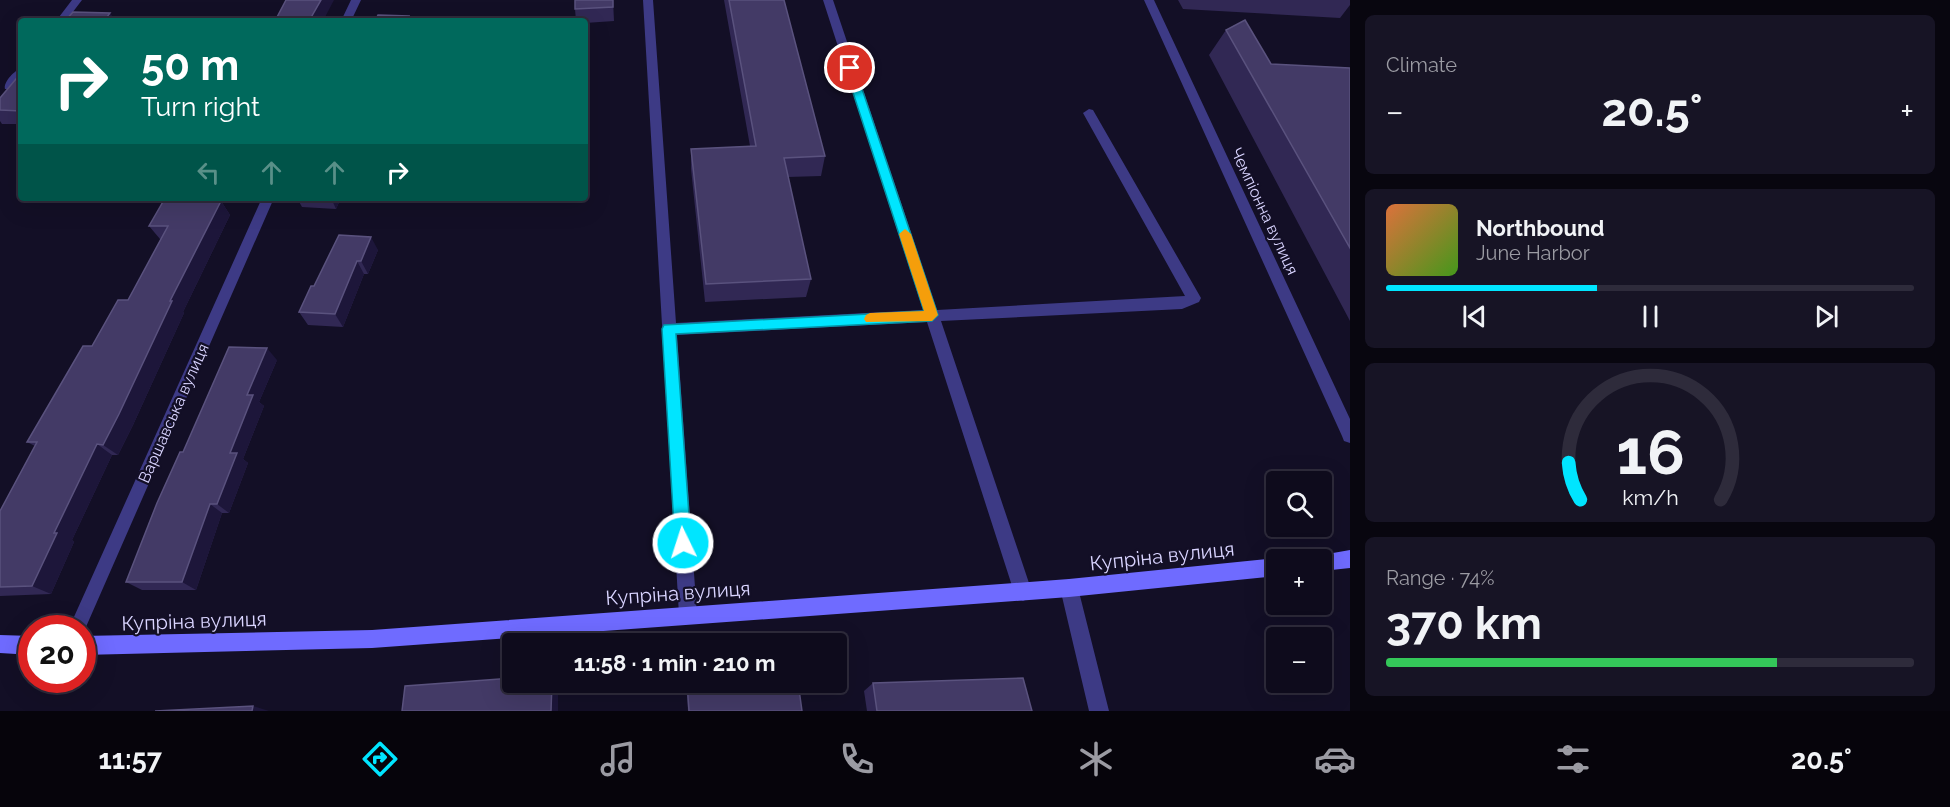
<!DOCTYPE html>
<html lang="en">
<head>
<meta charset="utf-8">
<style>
	:root { --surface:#0e0b1c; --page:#171425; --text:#f1f3f6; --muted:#9b9ba3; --line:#2e2b3b; --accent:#00e5ff }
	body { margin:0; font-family:Raleway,sans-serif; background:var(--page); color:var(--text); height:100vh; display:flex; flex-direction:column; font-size:22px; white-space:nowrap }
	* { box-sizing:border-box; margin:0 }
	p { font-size:20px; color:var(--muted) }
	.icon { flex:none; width:33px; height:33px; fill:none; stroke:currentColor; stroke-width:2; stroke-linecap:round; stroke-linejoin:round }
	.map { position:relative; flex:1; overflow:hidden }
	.details { display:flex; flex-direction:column; gap:15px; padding:15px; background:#08060f; width:600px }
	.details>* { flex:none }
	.top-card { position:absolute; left:18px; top:18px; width:570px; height:183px; border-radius:6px; box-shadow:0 6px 24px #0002,0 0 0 2px var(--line); background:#00695c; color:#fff; overflow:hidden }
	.tools { position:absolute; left:1266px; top:471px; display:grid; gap:12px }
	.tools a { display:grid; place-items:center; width:66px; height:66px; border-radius:6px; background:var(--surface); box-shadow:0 6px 24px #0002,0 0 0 2px var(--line); font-size:30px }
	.speed { position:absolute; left:18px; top:615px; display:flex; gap:12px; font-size:30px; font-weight:700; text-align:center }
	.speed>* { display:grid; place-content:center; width:78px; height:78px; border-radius:50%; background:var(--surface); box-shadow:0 6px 24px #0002,0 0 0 2px var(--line); line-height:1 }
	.speed .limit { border:9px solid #d22; background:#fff; color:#111 }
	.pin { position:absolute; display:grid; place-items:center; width:51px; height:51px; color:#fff; margin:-26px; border:3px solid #fff; border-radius:50%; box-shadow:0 2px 6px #0007 }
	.me { position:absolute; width:66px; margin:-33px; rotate:356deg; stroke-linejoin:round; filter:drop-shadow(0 0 4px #0008) }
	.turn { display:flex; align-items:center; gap:21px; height:126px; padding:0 24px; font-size:27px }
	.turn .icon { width:78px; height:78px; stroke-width:2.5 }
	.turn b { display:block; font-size:42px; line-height:51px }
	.lanes { display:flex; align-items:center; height:57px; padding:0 24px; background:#0003; justify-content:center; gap:30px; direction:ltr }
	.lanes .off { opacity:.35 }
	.big { font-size:45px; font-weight:700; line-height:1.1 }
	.details .tile { flex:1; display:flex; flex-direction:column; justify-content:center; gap:9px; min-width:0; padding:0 21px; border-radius:9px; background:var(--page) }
	.details .dial { align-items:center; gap:0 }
	.dial svg { height:156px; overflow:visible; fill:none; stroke:var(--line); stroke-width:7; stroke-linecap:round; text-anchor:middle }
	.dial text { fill:var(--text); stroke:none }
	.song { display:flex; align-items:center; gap:18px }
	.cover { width:72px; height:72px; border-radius:9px; background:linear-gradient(135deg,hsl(20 70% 55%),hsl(100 70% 35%)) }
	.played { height:6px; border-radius:3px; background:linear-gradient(90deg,var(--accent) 40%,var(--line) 40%) }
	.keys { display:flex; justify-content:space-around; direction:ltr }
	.heat { display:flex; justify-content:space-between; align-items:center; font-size:33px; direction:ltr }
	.charge { height:9px; border-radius:4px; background:linear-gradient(90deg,#34c759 74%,var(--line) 0) }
	.trip { position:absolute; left:502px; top:633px; width:345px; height:60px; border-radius:6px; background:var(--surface); box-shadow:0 6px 24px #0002,0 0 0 2px var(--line); font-weight:700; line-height:60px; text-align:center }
	.dock { display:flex; height:96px; justify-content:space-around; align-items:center; background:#06040b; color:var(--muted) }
	.dock .icon { width:42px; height:42px }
	.dock .on { color:var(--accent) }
	.dock b { font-size:27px; color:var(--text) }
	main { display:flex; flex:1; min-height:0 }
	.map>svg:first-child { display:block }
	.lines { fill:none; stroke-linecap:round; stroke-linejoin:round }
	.lane { fill:#3d3a85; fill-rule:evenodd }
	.street { fill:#3d3a85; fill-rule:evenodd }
	.secondary { fill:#6f6bff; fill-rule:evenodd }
	.wall { fill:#312854 }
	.shaded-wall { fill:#1d163a }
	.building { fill:#433a66; stroke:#5a527e; stroke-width:1.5 }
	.route { fill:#00e5ff; stroke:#0095a6; stroke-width:1.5 }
	.slow { fill:#f59e0b }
	.labels { text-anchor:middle; stroke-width:4.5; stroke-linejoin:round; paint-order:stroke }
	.street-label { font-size:16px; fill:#d9d4ff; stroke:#130f26 }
	.near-street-label { font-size:20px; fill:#d9d4ff; stroke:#130f26 }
</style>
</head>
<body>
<main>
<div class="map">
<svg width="1350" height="711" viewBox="0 0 1350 711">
	<rect width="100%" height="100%" fill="#130f26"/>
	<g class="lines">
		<path class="lane" d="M 643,0 L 653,0 L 676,323 L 923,310 L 823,0 L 833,0 L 937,310 L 1185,296 L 1083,113 L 1089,109 L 1093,110 L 1201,298 L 1199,302 L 1182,309 L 941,321 L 1032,592 L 1029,598 L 1023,601 L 1017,598 L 1014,592 L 927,322 L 677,335 L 697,615 L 695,622 L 688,624 L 681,622 L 679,615 Z
			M 1069,579 L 1075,582 L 1078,588 L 1109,711 L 1089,711 L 1060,588 L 1063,582 Z"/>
		<path class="street" d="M 72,0 L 82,0 L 66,21 L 56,21 Z
			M 351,0 L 361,0 L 351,21 L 341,21 Z
			M 1144,0 L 1154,0 L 1350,419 L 1350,443 L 1344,441 L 1342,436 Z
			M 21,69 L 21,79 L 13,89 L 5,89 C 3,83 14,70 21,69 Z
			M 262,198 L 274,198 L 82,636 L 82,628 L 69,628 Z"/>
		<path class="secondary" d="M 1350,550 L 1350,568 L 1322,571 L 1322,560 L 1314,560 L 1316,556 Z
			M 1276,558 L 1279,560 L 1276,560 L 1276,576 L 1069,597 L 372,648 L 82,655 L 82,636 L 372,630 L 1069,579 Z
			M 0,635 L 32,636 L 32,655 L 0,653 Z"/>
	</g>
	<path class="wall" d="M 613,0 L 614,21 L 585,23 L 585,21 L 576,21 L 575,9 Z
		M 724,0 L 784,0 L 825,156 L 821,176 L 788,177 L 811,279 L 806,297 L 705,302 L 691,169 L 691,149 L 750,146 Z
		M 1178,0 L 1350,0 L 1350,5 L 1340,18 L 1183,9 Z
		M 1226,30 L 1271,64 L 1350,68 L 1350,321 L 1209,55 Z
		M 21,73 L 21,124 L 2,124 L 0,121 L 0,98 Z
		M 297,198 L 341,198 L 336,209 L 302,207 Z
		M 221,201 L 230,215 L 183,312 L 184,313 L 133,425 L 118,455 L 112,455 L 72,540 L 74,542 L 51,594 L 0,596 L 0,511 L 35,446 L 27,442 L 92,346 L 128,300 L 161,239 L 160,239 L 149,226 Z
		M 339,235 L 378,250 L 368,274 L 364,274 L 343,327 L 308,325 L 299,312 L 314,286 Z
		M 277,360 L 259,402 L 264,406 L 243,459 L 248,463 L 229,513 L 222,513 L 196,590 L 142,590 L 126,582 L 183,452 Z
		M 686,682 L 798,682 L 802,711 L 688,711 Z
		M 873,683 L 1032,711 L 867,711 L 864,691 Z"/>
	<path class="shaded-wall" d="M 321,0 L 334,0 L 323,21 L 309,21 Z
		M 110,13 L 116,21 L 104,21 Z
		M 331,198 L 341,198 L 336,209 Z
		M 221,201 L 230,215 L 183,312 L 184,313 L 133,425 L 118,455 L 103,445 L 170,301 Z
		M 371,237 L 378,250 L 368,274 L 361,261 Z
		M 357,261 L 364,274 L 343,327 L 335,314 Z
		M 267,348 L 277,360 L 259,402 L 264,406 L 243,459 L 248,463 L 229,513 L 217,504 L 230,453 L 247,395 Z
		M 97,444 L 112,455 L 72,540 L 74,542 L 51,594 L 32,586 L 54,533 Z
		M 210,504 L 222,513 L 196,590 L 182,582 Z
		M 552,682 L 557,682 L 558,685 L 558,711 L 551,711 Z
		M 253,706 L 269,711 L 252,711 Z"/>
	<path class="building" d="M 286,0 L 321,0 L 309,21 L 275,21 Z
		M 575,0 L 613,0 L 613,7 L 575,9 Z
		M 729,0 L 784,0 L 825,156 L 784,158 L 811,279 L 706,284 L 691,149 L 756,146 Z
		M 73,12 L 110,13 L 104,21 L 65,21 Z
		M 378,15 L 409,16 L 407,21 L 375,21 Z
		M 1245,20 L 1271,64 L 1350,68 L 1350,248 L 1226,30 Z
		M 21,73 L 21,111 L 0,110 L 0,98 Z
		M 164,200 L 221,201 L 170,301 L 172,301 L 119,414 L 103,445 L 97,444 L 54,533 L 57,533 L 32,586 L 0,587 L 0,511 L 37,442 L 27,442 L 83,346 L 92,346 L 118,300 L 128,300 L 168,226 L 149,226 Z
		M 339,235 L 371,237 L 361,261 L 357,261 L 335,314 L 299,312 L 311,286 L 314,286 Z
		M 229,347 L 267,348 L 247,395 L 253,395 L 230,453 L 237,453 L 217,504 L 210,504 L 182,582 L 126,582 L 157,503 L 180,452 L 183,452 Z
		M 513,678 L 513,682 L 552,682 L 551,711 L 402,711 L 405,686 Z
		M 1023,678 L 1032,711 L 877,711 L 873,683 Z
		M 687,682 L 798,682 L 802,711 L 689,711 Z
		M 253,706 L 252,711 L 155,711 Z"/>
	<path class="route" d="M 847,65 L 855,68 L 938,315 L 932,321 L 676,334 L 691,543 L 689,548 L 683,551 L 678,548 L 675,543 L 662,329 L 664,325 L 924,311 L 845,68 Z"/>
	<path class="slow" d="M 905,229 L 911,234 L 938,315 L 932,321 L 866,322 L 864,319 L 866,315 L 870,313 L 924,311 L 899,234 Z"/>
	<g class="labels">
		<g class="street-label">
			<text transform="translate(1265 211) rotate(65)" y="6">Чемпіонна вулиця</text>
			<text transform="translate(173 413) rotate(-66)" y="6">Варшавська вулиця</text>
		</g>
		<g class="near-street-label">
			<text transform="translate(1162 556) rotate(-6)" y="7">Купріна вулиця</text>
			<text transform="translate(678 593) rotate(-4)" y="7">Купріна вулиця</text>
			<text transform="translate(194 621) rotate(-2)" y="7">Купріна вулиця</text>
		</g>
	</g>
</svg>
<div class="tools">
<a><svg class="icon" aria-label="search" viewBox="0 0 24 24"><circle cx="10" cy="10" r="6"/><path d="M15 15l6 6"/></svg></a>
<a>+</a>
<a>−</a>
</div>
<div class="speed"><div class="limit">20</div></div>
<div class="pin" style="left:850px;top:68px;background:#d93025"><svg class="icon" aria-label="arrive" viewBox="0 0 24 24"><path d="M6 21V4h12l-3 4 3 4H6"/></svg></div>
<svg class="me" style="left:683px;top:543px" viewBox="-20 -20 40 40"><circle r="17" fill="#00e5ff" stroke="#fff" stroke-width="3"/><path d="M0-11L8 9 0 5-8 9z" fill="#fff"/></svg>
<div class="trip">11:58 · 1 min · 210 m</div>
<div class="top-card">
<div class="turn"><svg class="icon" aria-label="right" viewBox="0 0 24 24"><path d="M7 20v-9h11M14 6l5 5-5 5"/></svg><div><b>50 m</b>Turn right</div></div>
<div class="lanes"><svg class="icon off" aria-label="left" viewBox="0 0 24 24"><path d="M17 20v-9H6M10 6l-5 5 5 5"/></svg><svg class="icon off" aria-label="ahead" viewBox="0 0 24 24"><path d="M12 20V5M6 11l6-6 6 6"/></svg><svg class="icon off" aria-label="ahead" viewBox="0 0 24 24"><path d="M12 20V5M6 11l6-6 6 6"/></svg><svg class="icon" aria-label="right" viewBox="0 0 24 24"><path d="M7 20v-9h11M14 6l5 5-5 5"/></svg></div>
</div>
</div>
<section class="details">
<div class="tile"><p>Climate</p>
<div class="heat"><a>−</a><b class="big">20.5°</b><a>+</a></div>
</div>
<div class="tile">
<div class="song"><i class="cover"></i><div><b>Northbound</b><p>June Harbor</p></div></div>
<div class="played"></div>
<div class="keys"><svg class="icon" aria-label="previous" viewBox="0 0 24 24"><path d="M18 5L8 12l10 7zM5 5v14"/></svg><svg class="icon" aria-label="pause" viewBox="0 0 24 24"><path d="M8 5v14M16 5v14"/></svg><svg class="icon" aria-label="next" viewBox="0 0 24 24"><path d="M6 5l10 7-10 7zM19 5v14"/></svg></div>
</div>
<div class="tile dial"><svg viewBox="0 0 100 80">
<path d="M14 69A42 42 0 1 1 86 69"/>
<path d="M14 69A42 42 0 0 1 8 50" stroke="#00e5ff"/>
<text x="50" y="56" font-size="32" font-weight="700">16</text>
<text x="50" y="72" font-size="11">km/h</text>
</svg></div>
<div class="tile"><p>Range · 74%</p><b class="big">370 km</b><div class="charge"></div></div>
</section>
</main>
<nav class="dock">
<b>11:57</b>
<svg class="icon on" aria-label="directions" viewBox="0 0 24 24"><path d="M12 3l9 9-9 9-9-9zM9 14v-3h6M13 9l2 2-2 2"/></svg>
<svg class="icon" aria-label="music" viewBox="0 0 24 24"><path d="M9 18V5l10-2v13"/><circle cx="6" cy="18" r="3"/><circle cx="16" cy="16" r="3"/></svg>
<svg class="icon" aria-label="phone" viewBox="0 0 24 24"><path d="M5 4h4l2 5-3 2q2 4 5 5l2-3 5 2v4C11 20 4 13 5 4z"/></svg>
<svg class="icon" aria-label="climate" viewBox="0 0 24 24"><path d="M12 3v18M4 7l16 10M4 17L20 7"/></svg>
<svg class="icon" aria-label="car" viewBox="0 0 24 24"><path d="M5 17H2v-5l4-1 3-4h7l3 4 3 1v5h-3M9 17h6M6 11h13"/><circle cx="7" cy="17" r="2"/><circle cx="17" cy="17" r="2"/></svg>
<svg class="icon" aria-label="filters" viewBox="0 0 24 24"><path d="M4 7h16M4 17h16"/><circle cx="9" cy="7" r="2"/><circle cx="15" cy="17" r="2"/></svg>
<b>20.5°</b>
</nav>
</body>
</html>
